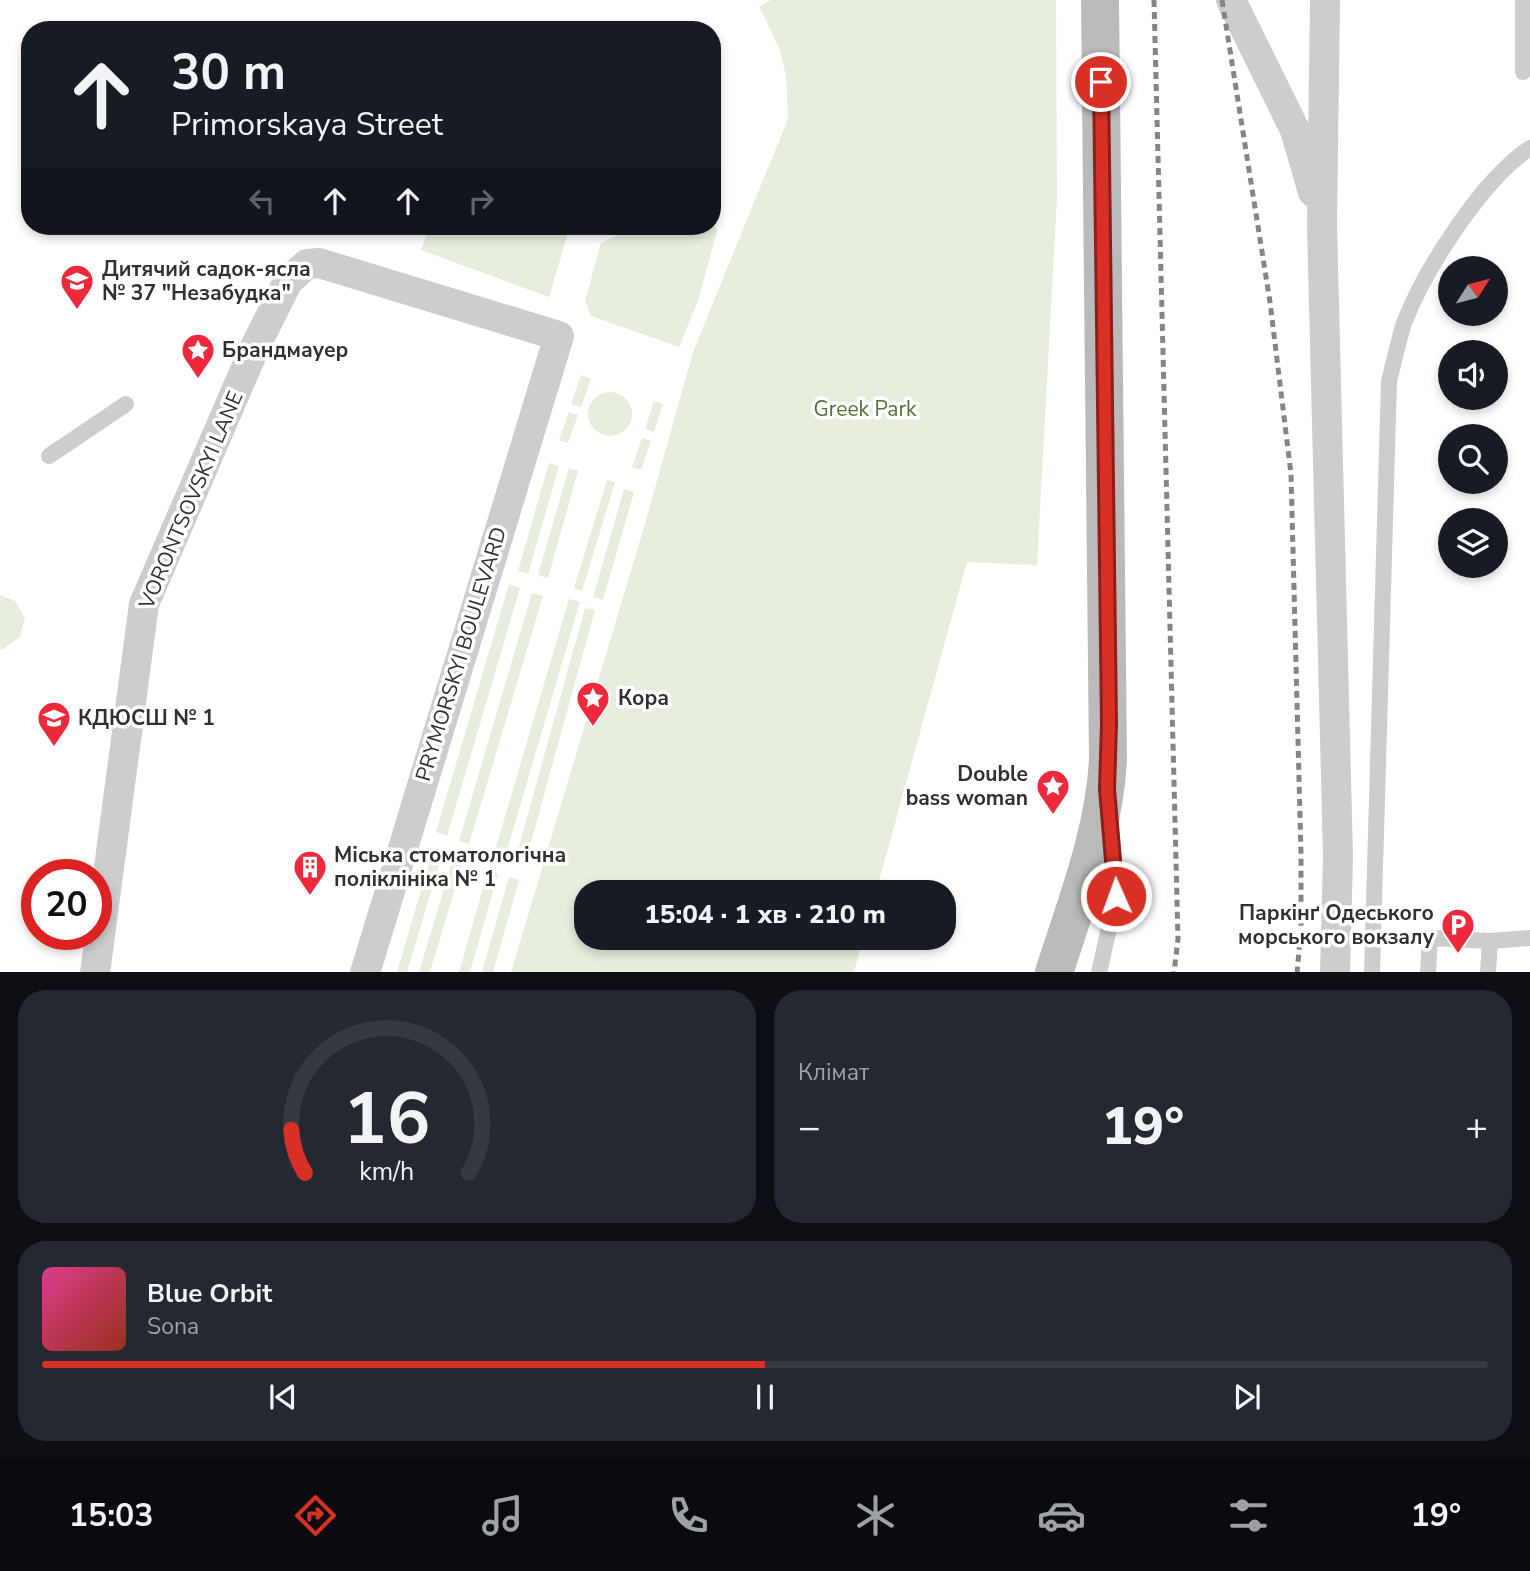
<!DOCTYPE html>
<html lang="uk">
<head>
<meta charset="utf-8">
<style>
	:root { --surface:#171b24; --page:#242831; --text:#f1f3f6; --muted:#9ea1a6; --line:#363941; --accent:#d93025 }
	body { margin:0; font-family:"Nunito Sans",sans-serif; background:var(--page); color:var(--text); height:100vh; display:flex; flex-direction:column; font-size:26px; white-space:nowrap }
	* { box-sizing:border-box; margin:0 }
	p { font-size:23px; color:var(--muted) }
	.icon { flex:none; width:38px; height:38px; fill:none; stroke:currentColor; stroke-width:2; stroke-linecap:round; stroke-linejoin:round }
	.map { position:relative; height:972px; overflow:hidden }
	.panel { display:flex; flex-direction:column; gap:18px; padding:18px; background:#0d0f14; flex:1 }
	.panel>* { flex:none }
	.banner { position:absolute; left:21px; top:21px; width:700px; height:214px; border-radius:28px; box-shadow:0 4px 10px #0003; background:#171b24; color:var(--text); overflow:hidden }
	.needle { width:46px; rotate:54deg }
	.fabs { position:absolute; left:1438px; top:256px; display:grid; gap:14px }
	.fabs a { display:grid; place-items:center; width:70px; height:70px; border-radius:50%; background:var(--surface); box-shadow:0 4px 10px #0003; font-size:35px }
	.speed { position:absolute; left:21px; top:859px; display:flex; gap:14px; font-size:35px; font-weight:700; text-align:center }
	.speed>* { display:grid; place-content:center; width:91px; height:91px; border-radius:50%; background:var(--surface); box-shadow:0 4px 10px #0003; line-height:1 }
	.speed .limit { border:10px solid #d22; background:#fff; color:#111 }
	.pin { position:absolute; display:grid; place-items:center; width:60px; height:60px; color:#fff; margin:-30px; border:4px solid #fff; border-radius:50%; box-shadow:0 2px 7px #0007 }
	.me { position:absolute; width:77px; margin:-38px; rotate:358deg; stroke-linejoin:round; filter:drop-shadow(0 0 5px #0008) }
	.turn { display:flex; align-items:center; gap:24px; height:147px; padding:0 35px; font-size:32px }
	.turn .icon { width:91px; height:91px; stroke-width:2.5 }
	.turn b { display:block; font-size:49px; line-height:60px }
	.lanes { display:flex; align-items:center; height:66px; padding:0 35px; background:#0003; justify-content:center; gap:35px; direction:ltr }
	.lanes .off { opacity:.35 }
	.big { font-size:52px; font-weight:800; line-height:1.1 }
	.panel .widget { flex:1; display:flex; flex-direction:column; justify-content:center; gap:10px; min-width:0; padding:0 24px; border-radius:28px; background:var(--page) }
	.panel .dial { align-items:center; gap:0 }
	.dial svg { height:182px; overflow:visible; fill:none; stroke:var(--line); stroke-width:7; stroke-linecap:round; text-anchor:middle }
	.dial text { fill:var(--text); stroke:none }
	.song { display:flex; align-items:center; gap:21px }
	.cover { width:84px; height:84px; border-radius:10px; background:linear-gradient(135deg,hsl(330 70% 55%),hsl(10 70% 35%)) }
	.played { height:7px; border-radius:4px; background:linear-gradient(90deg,var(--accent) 50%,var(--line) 50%) }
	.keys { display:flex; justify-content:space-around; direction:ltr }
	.heat { display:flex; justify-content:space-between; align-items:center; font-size:38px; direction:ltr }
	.panel .tiles { flex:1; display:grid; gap:18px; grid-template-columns:1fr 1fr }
	.widget:last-child { grid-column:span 2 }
	.trip { position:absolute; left:574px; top:880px; width:382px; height:70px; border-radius:28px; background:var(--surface); box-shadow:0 4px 10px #0003; font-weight:800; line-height:70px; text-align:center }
	.tab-bar { display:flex; height:112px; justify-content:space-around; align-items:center; background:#090b0e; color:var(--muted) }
	.tab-bar .icon { width:49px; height:49px }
	.tab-bar .current { color:var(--accent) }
	.tab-bar b { font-size:32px; color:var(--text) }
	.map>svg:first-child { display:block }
	.green { fill:#e6eddd }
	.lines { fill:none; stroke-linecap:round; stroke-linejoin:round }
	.lane { stroke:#cdcdcd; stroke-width:16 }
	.street { stroke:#cdcdcd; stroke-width:30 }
	.secondary { stroke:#bababa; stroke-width:38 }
	.rail { stroke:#858585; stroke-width:5; stroke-dasharray:7 5; stroke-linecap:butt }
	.route-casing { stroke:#8d1f18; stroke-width:18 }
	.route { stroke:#d93025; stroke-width:12 }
	.labels { text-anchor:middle; stroke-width:7; stroke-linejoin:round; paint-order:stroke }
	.poi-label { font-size:21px; font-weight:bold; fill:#303030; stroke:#fff; text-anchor:start }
	.park-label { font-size:21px; fill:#546e3a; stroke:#fff }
	.street-label { font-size:21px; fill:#303030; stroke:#fff }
</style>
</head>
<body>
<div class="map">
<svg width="1530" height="973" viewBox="0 0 1530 973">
	<rect width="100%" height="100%" fill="#fff"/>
	<path class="green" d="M 771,0 L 1056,0 L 1057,198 L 1037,565 L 967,562 L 876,892 L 586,892 L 586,938 L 863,938 L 854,972 L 511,972 L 645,524 L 693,352 L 788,119 L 786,76 L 780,50 L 759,6 Z
		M 712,216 L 717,231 L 699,298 L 679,347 L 591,316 L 585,301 L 601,243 L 638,226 L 712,226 Z
		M 430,226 L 570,226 L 549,297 L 421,250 Z
		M 581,375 L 591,379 L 581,407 L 571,404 Z
		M588 414a22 22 0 1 1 44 0a22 22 0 1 1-44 0Z
		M 654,401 L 663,404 L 654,432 L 645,429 Z
		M 569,412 L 578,415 L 568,443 L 559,440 Z
		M 642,438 L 651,441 L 641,470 L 632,467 Z
		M 549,463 L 559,466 L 528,574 L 518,571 Z
		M 569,468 L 578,471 L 548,578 L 538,575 Z
		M 607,480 L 615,482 L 582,591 L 574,588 Z
		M 624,489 L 634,492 L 603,600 L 593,597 Z
		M 509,584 L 520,588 L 447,836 L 436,832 Z
		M 532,593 L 543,596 L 469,844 L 459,841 Z
		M 0,595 L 15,601 L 25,618 L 20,637 L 3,649 L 0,649 Z
		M 569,599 L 580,602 L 505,857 L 494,854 Z
		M 585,608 L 595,610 L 525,864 L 515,861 Z
		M 433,850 L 443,852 L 407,972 L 397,972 Z
		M 453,859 L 463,862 L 430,972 L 419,972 Z
		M 488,871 L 498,874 L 470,972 L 459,972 Z
		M 509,877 L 519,880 L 493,972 L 482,972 Z"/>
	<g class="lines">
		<path class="lane" d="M 1523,0 L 1523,72
			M 49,456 L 126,404
			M 1099,973 L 1116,896 L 1111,830
			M 1372,973 L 1389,381 C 1394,362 1398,342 1404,323 C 1425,269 1482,180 1530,148
			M 1428,973 L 1430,938 L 1490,941 L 1530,938
			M 1488,973 L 1490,941"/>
		<path class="street" d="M 1231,0 L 1295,130 L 1313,192
			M 1325,0 L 1322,225 L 1338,857 L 1335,973
			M 95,973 L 144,604 L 255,347 L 288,281 L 307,264 L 319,263 L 559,336 L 365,973"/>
		<path class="secondary" d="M 1054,973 C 1076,903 1104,834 1108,760 L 1100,0"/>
		<path class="rail" d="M 1154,0 L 1178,939 L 1174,973
			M 1222,0 L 1270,302 L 1291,474 L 1301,854 L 1301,929 L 1297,973"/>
	</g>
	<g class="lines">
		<defs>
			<path id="route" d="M 1101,82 L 1109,724 L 1107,789 L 1116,896"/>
		</defs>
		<use href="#route" class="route-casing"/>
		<use href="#route" class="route"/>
	</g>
	<defs>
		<symbol id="school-pin" viewBox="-11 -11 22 30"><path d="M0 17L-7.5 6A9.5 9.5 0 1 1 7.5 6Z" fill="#ef293c" stroke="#fff"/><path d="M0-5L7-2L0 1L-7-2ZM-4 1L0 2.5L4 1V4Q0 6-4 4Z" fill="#fff"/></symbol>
		<symbol id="sight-pin" viewBox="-11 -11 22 30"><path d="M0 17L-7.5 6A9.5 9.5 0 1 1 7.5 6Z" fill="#ef293c" stroke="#fff"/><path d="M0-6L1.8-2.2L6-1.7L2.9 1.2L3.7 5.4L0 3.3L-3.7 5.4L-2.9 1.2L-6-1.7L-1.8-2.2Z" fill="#fff"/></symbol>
		<symbol id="building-pin" viewBox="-11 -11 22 30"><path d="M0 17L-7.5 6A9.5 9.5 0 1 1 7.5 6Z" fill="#ef293c" stroke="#fff"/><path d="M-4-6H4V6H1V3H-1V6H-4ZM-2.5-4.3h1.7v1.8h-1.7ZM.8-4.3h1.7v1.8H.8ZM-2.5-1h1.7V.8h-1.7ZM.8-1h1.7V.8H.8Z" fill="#fff"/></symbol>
		<symbol id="parking-pin" viewBox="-11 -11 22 30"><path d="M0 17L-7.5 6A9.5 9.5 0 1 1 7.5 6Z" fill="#ef293c" stroke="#fff"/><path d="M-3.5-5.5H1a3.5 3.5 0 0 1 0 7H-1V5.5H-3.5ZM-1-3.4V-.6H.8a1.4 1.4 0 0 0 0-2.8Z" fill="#fff"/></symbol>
	</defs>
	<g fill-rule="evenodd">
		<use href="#school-pin" x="58" y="262" width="38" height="52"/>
		<use href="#sight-pin" x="179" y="331" width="38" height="52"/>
		<use href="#sight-pin" x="574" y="679" width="38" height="52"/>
		<use href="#school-pin" x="35" y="699" width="38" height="52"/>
		<use href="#sight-pin" x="1034" y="767" width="38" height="52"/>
		<use href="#building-pin" x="291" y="848" width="38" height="52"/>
		<use href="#parking-pin" x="1439" y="906" width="38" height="52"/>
	</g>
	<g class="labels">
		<g class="poi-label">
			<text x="102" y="276">Дитячий садок-ясла<tspan x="102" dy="24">№ 37 "Незабудка"</tspan></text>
			<text x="222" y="357">Брандмауер</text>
			<text x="618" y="705">Кора</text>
			<text x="78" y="725">КДЮСШ № 1</text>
			<text x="1028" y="781" text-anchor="end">Double<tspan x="1028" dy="24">bass woman</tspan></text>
			<text x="334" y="862">Міська стоматологічна<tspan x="334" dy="24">поліклініка № 1</tspan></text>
			<text x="1434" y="920" text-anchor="end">Паркінґ Одеського<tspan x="1434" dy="24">морського вокзалу</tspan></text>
		</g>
		<g class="park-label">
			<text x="865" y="416">Greek Park</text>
		</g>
		<g class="street-label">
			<text transform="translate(191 500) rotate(-67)" y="7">VORONTSOVSKYI LANE</text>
			<text transform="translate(461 654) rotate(-73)" y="7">PRYMORSKYI BOULEVARD</text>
		</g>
	</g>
</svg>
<div class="fabs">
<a><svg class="needle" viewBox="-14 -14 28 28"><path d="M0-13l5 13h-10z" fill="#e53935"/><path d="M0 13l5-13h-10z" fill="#9ea1a6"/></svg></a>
<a><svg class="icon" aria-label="sound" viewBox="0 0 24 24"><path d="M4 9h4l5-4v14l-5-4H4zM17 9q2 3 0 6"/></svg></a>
<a><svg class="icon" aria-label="search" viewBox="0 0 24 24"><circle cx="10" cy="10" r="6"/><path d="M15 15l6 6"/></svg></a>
<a><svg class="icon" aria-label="layers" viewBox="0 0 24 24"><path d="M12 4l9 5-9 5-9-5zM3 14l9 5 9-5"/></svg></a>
</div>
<div class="speed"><div class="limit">20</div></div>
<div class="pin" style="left:1101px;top:82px;background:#d93025"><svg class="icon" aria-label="arrive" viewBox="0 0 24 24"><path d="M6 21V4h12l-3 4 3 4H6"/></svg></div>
<svg class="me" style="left:1116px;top:896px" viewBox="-20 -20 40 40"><circle r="17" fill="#d93025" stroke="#fff" stroke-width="3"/><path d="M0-11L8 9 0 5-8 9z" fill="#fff"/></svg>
<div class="trip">15:04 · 1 хв · 210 m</div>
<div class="banner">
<div class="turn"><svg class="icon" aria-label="ahead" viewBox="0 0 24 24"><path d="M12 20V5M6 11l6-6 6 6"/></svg><div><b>30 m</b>Primorskaya Street</div></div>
<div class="lanes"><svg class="icon off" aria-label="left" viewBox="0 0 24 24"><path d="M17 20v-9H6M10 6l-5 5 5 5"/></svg><svg class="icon" aria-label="ahead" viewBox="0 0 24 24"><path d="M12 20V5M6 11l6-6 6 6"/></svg><svg class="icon" aria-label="ahead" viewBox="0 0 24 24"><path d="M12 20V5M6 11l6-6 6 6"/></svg><svg class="icon off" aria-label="right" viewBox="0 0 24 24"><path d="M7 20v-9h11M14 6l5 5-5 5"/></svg></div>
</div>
</div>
<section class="panel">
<div class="tiles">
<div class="widget dial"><svg viewBox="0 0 100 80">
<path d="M14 69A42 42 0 1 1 86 69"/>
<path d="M14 69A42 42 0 0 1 8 50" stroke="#d93025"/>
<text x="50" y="56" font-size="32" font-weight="700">16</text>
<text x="50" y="72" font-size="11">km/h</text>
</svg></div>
<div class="widget"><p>Клімат</p>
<div class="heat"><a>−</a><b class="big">19°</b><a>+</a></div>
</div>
<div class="widget">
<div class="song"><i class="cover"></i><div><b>Blue Orbit</b><p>Sona</p></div></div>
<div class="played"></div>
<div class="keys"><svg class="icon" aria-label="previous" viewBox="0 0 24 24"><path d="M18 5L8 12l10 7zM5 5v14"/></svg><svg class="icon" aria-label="pause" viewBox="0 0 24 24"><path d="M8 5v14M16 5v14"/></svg><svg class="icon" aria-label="next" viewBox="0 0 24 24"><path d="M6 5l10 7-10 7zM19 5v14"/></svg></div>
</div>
</div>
</section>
<nav class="tab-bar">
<b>15:03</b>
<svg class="icon current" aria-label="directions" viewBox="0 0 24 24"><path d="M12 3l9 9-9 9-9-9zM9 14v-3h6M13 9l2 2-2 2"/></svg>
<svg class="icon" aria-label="music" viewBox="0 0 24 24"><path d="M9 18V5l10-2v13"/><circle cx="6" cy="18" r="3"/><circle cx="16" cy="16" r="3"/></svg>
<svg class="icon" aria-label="phone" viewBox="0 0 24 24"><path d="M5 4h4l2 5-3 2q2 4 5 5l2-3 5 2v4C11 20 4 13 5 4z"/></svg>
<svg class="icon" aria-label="climate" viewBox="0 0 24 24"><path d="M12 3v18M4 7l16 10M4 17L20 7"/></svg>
<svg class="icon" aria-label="car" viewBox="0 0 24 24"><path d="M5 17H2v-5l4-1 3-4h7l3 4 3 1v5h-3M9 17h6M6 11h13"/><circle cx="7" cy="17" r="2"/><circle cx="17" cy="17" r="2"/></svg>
<svg class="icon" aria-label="filters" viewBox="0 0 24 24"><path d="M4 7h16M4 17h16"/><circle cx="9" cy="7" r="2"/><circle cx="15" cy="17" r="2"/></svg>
<b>19°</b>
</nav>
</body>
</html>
